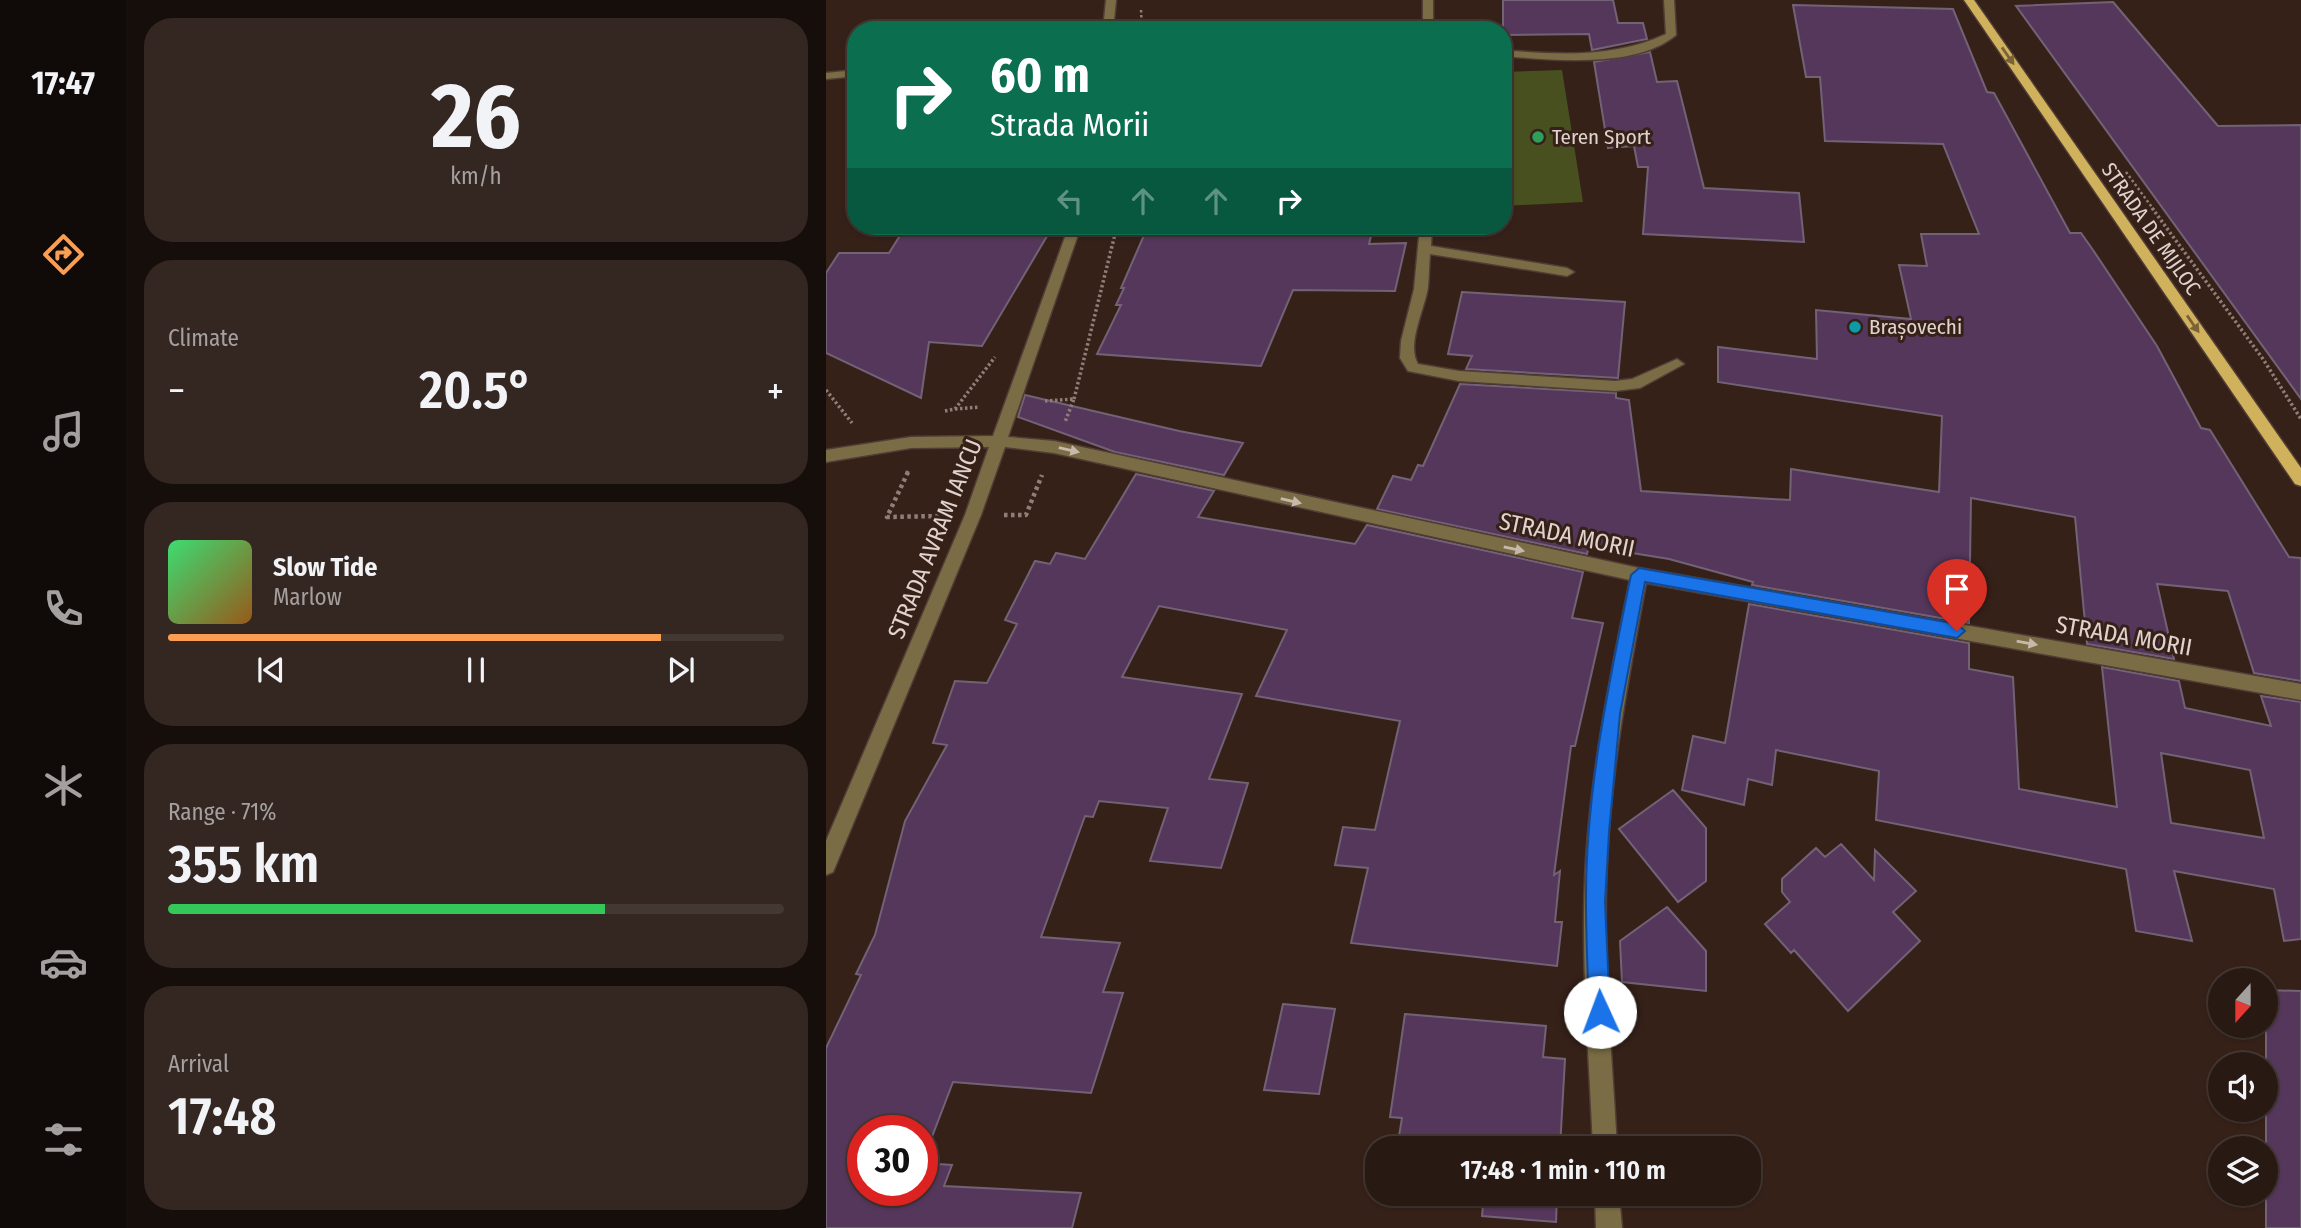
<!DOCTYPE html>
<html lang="en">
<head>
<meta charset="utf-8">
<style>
	:root { --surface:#281913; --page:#342621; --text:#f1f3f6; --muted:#a5a0a0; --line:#443833; --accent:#fb9e51 }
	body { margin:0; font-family:"Fira Sans Condensed",sans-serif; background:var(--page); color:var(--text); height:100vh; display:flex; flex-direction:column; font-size:26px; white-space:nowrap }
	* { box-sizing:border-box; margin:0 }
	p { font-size:23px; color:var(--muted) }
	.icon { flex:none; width:38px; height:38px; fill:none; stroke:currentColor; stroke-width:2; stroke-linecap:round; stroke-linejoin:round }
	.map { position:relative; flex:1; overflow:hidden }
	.drawer { display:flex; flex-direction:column; gap:18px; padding:18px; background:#160e0a; width:700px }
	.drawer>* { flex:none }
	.banner { position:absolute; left:21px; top:21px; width:665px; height:214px; border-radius:28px; box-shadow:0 2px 5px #0004,0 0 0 2px var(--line); background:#0b6e4f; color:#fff; overflow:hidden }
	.needle { width:46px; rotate:201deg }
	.controls { position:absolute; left:1382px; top:968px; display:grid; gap:14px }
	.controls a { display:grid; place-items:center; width:70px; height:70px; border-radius:50%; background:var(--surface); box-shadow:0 2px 5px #0004,0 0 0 2px var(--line); font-size:35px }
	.speed { position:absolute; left:21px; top:1115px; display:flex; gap:14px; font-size:35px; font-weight:700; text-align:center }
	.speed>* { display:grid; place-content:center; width:91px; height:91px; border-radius:50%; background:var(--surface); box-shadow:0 2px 5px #0004,0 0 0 2px var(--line); line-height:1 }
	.speed .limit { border:10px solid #d22; background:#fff; color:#111 }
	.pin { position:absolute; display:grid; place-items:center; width:60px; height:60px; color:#fff; margin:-72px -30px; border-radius:50% 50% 50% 0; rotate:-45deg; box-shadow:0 0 7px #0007 }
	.pin .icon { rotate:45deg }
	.me { position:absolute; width:77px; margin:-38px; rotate:358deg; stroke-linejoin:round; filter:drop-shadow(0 0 5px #0008) }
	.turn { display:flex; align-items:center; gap:24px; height:147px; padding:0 28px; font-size:32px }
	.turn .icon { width:91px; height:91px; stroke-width:2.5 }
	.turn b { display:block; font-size:49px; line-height:60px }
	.lanes { display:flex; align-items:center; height:66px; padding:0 28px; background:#0003; justify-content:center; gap:35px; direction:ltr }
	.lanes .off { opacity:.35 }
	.big { font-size:52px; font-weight:600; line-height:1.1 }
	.drawer .tile { flex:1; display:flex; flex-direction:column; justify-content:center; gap:10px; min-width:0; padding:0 24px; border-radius:28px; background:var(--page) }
	.drawer .dial { align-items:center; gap:0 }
	.dial b { font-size:91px; line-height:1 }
	.song { display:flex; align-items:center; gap:21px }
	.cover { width:84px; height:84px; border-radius:10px; background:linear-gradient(135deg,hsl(140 70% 55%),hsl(30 70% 35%)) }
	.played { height:7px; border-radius:4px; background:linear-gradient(90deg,var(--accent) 80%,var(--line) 80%) }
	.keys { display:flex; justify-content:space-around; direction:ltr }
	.heat { display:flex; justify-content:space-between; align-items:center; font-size:38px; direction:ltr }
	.charge { height:10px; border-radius:5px; background:linear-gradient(90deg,#34c759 71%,var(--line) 0) }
	.trip { position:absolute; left:539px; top:1136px; width:396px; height:70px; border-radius:28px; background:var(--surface); box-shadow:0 2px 5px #0004,0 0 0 2px var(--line); font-weight:600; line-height:70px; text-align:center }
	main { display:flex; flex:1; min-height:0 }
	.tabs { display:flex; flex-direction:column; width:126px; justify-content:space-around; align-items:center; background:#100a08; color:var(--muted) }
	.tabs .icon { width:49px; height:49px }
	.tabs .active { color:var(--accent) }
	.tabs b { font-size:32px; color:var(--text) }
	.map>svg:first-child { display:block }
	.green { fill:#495020 }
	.building { fill:#55375c; stroke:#726276; stroke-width:2; fill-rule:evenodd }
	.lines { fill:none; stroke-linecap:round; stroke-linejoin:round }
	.minor-casing { stroke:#513d36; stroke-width:3 }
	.major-casing { stroke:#513d36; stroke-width:3 }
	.path-far2 { stroke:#8f7e77; stroke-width:2.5; stroke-dasharray:2.5 2.5; stroke-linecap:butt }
	.path-far1 { stroke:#8f7e77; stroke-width:3.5; stroke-dasharray:2.5 2.5; stroke-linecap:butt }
	.path { stroke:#8f7e77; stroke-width:4.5; stroke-dasharray:3.5 3.5; stroke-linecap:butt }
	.minor { fill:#7a6d45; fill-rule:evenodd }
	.major { fill:#cfb25b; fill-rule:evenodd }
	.oneway { fill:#7b6237 }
	.oneway2 { fill:#c6b9aa }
	.route { fill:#1a73e8; stroke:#114b97; stroke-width:2 }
	.leisure-dot { fill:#2e9e5b; stroke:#362119; stroke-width:2.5 }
	.culture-dot { fill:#0f9aa8; stroke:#362119; stroke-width:2.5 }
	.labels { text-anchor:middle; stroke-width:6; stroke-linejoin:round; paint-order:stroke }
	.far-poi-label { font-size:21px; fill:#e0d2cc; stroke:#362119; text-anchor:start }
	.far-street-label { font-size:21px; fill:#e0d2cc; stroke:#362119 }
	.street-label { font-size:24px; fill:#e0d2cc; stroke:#362119 }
</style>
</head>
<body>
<main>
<nav class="tabs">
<b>17:47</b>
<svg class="icon active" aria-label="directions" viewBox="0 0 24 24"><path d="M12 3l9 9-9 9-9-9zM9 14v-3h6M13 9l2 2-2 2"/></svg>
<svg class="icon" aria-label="music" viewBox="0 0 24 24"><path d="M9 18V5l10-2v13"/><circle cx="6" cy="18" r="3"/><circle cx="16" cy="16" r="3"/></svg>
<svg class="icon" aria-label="phone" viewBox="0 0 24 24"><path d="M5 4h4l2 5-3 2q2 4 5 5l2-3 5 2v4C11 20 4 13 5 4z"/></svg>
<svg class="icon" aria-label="climate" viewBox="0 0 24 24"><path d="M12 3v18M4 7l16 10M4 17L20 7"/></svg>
<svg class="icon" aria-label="car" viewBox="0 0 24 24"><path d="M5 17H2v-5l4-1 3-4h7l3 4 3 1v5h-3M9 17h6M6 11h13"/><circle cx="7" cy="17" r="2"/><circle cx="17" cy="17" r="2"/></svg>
<svg class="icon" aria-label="filters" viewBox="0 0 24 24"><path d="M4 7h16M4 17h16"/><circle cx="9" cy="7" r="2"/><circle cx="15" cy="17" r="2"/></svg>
</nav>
<section class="drawer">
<div class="tile dial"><b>26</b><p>km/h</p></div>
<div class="tile"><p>Climate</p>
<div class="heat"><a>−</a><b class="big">20.5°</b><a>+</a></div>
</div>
<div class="tile">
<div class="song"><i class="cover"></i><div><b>Slow Tide</b><p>Marlow</p></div></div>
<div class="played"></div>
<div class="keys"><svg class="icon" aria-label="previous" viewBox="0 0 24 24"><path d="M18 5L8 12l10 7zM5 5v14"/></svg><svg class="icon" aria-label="pause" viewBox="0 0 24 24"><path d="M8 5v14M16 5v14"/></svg><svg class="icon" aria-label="next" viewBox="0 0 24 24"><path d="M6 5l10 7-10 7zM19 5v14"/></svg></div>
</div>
<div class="tile"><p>Range · 71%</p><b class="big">355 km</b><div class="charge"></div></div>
<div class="tile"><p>Arrival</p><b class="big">17:48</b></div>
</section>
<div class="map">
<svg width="1475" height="1228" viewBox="0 0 1475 1228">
	<rect width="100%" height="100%" fill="#362119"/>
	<path class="green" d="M 736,70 L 757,202 L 677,206 L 677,72 Z"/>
	<path class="building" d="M 677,0 L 787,0 L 792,23 L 817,23 L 821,39 L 766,50 L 763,34 L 677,35 Z
		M 1287,2 L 1392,126 L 1475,125 L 1475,399 L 1190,6 Z
		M 967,5 L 1127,9 L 1161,92 L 1168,93 L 1244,233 L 1255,233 L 1267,250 L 1331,346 L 1375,428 L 1384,430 L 1463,557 L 1475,558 L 1475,681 L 1428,673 L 1402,591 L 1331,584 L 1348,659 L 1261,644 L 1249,517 L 1145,498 L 1143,623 L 926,585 L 927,582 L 843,559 L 763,546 L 761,554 L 551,509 L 567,476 L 585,480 L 592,465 L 597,466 L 634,384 L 790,393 L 790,398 L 803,400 L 815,491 L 964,500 L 965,469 L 1113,492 L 1116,416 L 892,382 L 892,347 L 991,359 L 990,310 L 1085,319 L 1073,265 L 1101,266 L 1095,234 L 1153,234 L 1117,144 L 999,141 L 994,77 L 980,77 Z
		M 824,52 L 831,82 L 851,81 L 878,188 L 973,193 L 978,242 L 817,234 L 822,167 L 812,167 L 808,146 L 782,148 L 768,62 Z
		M 80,226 L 227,226 L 156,346 L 103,342 L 95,398 L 0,353 L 0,273 L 13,253 L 63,253 Z
		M 322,226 L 442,226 L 439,235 L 545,236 L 543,244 L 580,243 L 569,291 L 467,290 L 435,366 L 271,354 L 295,305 L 290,305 L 298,288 L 295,288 Z
		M 636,292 L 799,302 L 792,378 L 640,369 L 646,356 L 622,354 Z
		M 199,395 L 353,431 L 417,443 L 398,475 L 289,452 L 192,417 Z
		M 310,474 L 388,491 L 372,517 L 529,544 L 541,525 L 757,572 L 746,618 L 777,623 L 749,746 L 745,746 L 728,875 L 734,871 L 729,922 L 736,922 L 731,966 L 525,943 L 542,868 L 509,865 L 517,827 L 549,830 L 574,721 L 430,696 L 461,630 L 333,606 L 296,677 L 416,694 L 383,779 L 422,783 L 395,868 L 324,861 L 342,808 L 273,801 L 267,817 L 259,816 L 215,937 L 294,943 L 277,992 L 297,993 L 265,1093 L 127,1082 L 96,1163 L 96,1130 L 37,1130 L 37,1190 L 96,1190 L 96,1163 L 126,1165 L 118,1186 L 255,1193 L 246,1228 L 0,1228 L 0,1048 L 35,975 L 30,974 L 49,935 L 79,821 L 121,745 L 107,743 L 129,681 L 161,683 L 191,624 L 179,620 L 209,561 L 224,564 L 230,553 L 259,559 Z
		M 923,604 L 1143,643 L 1143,669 L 1187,677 L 1193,789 L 1291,807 L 1276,667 L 1353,681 L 1359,708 L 1445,726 L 1435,696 L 1475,702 L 1475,939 L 1458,941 L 1448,889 L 1348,871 L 1366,941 L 1310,931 L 1300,869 L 1050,820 L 1053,771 L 950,750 L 946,785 L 922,779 L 918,805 L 856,790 L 867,736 L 899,743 ZM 1335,753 L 1424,770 L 1438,838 L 1345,823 Z
		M 847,790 L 880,828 L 880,881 L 852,902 L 793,829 Z
		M 1015,844 L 1048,880 L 1049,850 L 1090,891 L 1067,912 L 1094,941 L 1022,1011 L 968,950 L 965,953 L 939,924 L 964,902 L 956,892 L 956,879 L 990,848 L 999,857 Z
		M 841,907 L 880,951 L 880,991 L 796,982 L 794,941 Z
		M 1440,990 L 1475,991 L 1475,1228 L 1440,1228 L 1440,1082 L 1445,1082 L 1440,1070 Z
		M 457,1004 L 509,1009 L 493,1094 L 438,1090 Z
		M 579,1014 L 720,1026 L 717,1057 L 739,1059 L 734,1148 L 571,1148 L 576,1118 L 564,1117 Z
		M 658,1194 L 731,1194 L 730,1222 L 656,1216 Z"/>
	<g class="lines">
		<defs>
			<path id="minor" d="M 280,0 L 290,0 L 287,30 L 277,30 Z
				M 597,0 L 607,0 L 607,30 L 597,30 Z
				M 838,0 L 848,0 L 850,35 C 810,69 727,60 677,56 L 677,50 C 733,55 788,58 840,34 Z
				M 30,70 L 30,76 L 0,79 L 0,73 Z
				M 243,226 L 255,226 L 182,437 L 228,441 L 813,568 L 1475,684 L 1475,700 L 820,583 C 803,675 785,768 781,862 C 776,957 786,1053 791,1148 L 767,1148 C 763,1052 754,956 760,860 C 766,765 785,672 804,580 L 228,453 L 179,447 L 155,515 L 10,865 L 7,872 L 0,875 L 0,841 L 139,515 L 163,447 L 85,448 L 0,462 L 0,450 L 85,437 L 167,436 Z
				M 594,226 L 606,226 L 605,246 L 741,268 L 748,272 L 741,276 L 604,254 C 603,265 603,276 602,287 C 599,309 580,344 592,364 L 633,371 L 789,381 L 806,379 L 851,359 L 858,364 L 814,388 L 789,391 L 633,381 L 582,371 L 574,358 L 575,341 L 588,289 Z
				M 769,1194 L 793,1194 L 796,1228 L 770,1228 Z"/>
			<path id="major" d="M 1138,0 L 1148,0 L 1475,468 L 1475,486 L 1469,484 Z"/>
		</defs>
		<use href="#minor" class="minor-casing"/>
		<use href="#major" class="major-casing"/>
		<path class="path-far2" d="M 315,10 L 316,30
			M 1300,172 L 1328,210"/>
		<path class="path-far1" d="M 1326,208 L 1437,359 L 1475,419
			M 0,390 L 26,423
			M 248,399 L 291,226
			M 219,401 L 248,399 L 239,422
			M 129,409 L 154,407
			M 119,411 L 129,409 L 169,357
			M 81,473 L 82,471"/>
		<path class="path" d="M 82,472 L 61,517 L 113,516
			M 178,515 L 200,515 L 216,475"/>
		<use href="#minor" class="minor"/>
		<use href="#major" class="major"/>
	</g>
	<defs><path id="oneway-solid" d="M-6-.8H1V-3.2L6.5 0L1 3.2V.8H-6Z" transform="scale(1.75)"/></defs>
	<g class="oneway">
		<use href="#oneway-solid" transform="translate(1182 56) rotate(55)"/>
		<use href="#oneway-solid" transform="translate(1367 324) rotate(55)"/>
	</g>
	<g class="oneway2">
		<use href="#oneway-solid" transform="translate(243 450) rotate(13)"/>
		<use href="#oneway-solid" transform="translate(465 501) rotate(13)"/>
		<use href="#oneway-solid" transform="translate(688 549) rotate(12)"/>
		<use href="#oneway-solid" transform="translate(1201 643) rotate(10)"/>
	</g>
	<path class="route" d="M 813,568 L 1131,624 L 1139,631 L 1131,638 L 819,582 L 794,714 L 783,832 L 779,902 L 784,1012 L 781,1019 L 774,1022 L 766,1019 L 763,1012 C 762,976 760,940 760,904 C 759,793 783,683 805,575 Z"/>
	<circle class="leisure-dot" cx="712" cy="137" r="7"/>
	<circle class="culture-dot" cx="1029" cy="327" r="7"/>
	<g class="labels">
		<g class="far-poi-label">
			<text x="726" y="144">Teren Sport</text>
			<text x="1043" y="334">Brașovechi</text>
		</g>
		<g class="far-street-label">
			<text transform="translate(1325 229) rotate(55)" y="7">STRADA DE MIJLOC</text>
		</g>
		<g class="street-label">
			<text transform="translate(741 535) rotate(12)" y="8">STRADA MORII</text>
			<text transform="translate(109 539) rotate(-68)" y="8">STRADA AVRAM IANCU</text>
			<text transform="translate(1298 636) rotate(10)" y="8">STRADA MORII</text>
		</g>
	</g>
</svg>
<div class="controls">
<a><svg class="needle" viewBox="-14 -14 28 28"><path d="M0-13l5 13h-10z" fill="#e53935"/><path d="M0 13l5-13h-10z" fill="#a5a0a0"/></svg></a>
<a><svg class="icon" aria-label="sound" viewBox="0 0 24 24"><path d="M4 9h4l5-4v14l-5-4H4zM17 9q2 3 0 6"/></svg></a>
<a><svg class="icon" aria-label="layers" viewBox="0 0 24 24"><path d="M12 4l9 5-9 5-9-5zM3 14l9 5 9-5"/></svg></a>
</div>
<div class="speed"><div class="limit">30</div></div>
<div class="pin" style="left:1131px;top:631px;background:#d93025"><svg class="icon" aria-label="arrive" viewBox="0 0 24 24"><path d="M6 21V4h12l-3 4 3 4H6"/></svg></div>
<svg class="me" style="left:774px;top:1012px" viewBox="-20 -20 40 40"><circle r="19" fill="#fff"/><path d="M0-13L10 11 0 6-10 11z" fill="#1a73e8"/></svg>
<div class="trip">17:48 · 1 min · 110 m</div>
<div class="banner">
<div class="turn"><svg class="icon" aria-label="right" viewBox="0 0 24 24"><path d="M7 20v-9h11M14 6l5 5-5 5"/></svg><div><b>60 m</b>Strada Morii</div></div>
<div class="lanes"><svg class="icon off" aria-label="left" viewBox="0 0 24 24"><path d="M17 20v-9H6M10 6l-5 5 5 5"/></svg><svg class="icon off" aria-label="ahead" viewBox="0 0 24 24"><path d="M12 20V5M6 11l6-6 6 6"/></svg><svg class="icon off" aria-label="ahead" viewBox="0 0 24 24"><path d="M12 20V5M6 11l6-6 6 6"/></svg><svg class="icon" aria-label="right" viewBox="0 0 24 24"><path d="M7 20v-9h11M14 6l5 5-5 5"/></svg></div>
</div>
</div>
</main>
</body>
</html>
